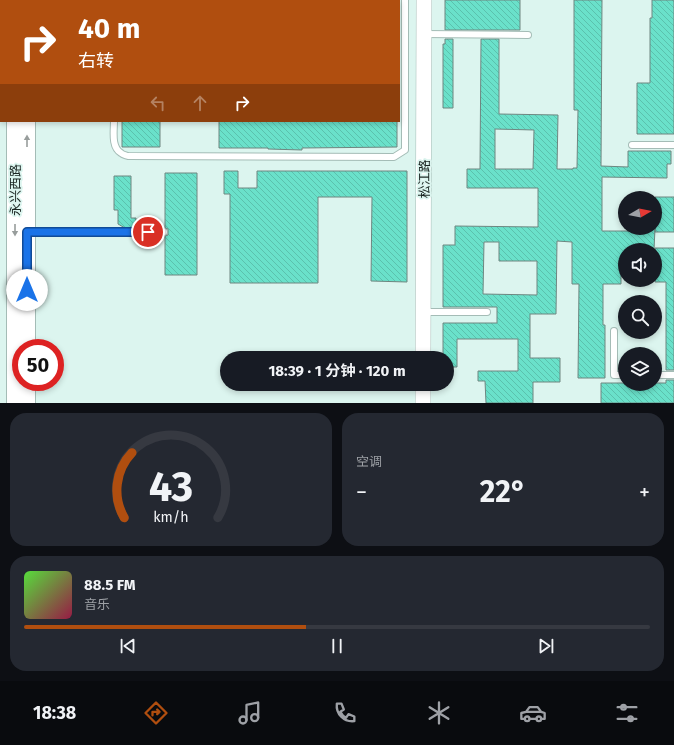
<!DOCTYPE html>
<html lang="zh">
<head>
<meta charset="utf-8">
<style>
	:root { --surface:#171b24; --page:#242831; --text:#f1f3f6; --muted:#9ea1a6; --line:#363941; --accent:#b04e0f }
	body { margin:0; font-family:"Fira Sans","Noto Sans SC",sans-serif; background:var(--page); color:var(--text); height:100vh; display:flex; flex-direction:column; font-size:15px; white-space:nowrap }
	* { box-sizing:border-box; margin:0 }
	p { font-size:13px; color:var(--muted) }
	.icon { flex:none; width:22px; height:22px; fill:none; stroke:currentColor; stroke-width:2; stroke-linecap:round; stroke-linejoin:round }
	.map { position:relative; height:403px; overflow:hidden }
	.details { display:flex; flex-direction:column; gap:10px; padding:10px; background:#0d0f14; flex:1 }
	.details>* { flex:none }
	.banner { position:absolute; left:0px; top:0px; width:400px; height:122px; box-shadow:0 2px 6px #0003; background:#b04e0f; color:#fff; overflow:hidden }
	.needle { width:26px; rotate:80deg }
	.controls { position:absolute; left:618px; top:191px; display:grid; gap:8px }
	.controls a { display:grid; place-items:center; width:44px; height:44px; border-radius:50%; background:var(--surface); box-shadow:0 2px 6px #0003; font-size:20px }
	.speed { position:absolute; left:12px; top:339px; display:flex; gap:8px; font-size:20px; font-weight:700; text-align:center }
	.speed>* { display:grid; place-content:center; width:52px; height:52px; border-radius:50%; background:var(--surface); box-shadow:0 2px 6px #0003; line-height:1 }
	.speed .limit { border:6px solid #d22; background:#fff; color:#111 }
	.pin { position:absolute; display:grid; place-items:center; width:34px; height:34px; color:#fff; margin:-17px; border:2px solid #fff; border-radius:50%; box-shadow:0 1px 4px #0007 }
	.me { position:absolute; width:44px; margin:-22px; rotate:0deg; stroke-linejoin:round; filter:drop-shadow(0 0 3px #0008) }
	.turn { display:flex; align-items:center; gap:14px; height:84px; padding:0 12px; font-size:18px }
	.turn .icon { width:52px; height:52px; stroke-width:2.5 }
	.turn b { display:block; font-size:28px; line-height:34px }
	.lanes { display:flex; align-items:center; height:38px; padding:0 12px; background:#0003; justify-content:center; gap:20px; direction:ltr }
	.lanes .off { opacity:.35 }
	.big { font-size:30px; font-weight:700; line-height:1.1 }
	.details .tile { flex:1; display:flex; flex-direction:column; justify-content:center; gap:6px; min-width:0; padding:0 14px; border-radius:16px; background:var(--page) }
	.details .dial { align-items:center; gap:0 }
	.dial svg { height:104px; overflow:visible; fill:none; stroke:var(--line); stroke-width:7; stroke-linecap:round; text-anchor:middle }
	.dial text { fill:var(--text); stroke:none }
	.song { display:flex; align-items:center; gap:12px }
	.cover { width:48px; height:48px; border-radius:6px; background:linear-gradient(135deg,hsl(110 70% 55%),hsl(340 70% 35%)) }
	.played { height:4px; border-radius:2px; background:linear-gradient(90deg,var(--accent) 45%,var(--line) 45%) }
	.keys { display:flex; justify-content:space-around; direction:ltr }
	.heat { display:flex; justify-content:space-between; align-items:center; font-size:22px; direction:ltr }
	.details .tiles { flex:1; display:grid; gap:10px; grid-template-columns:1fr 1fr }
	.tile:last-child { grid-column:span 2 }
	.trip { position:absolute; left:220px; top:351px; width:234px; height:40px; border-radius:20px; background:var(--surface); box-shadow:0 2px 6px #0003; font-weight:700; line-height:40px; text-align:center }
	.menu { display:flex; height:64px; justify-content:space-around; align-items:center; background:#090b0e; color:var(--muted) }
	.menu .icon { width:28px; height:28px }
	.menu .current { color:var(--accent) }
	.menu b { font-size:18px; color:var(--text) }
	.map>svg:first-child { display:block }
	.building { fill:url(#building-back-hatch); stroke:#6e8680; fill-rule:evenodd }
	.lines { fill:none; stroke-linecap:round; stroke-linejoin:round }
	.service-casing { stroke:#a4bcb6; stroke-width:8 }
	.tertiary-casing { stroke:#a4bcb6; stroke-width:16 }
	.secondary-casing { stroke:#a4bcb6; stroke-width:18 }
	.service { stroke:#fff; stroke-width:6 }
	.tertiary { stroke:#fff; stroke-width:15 }
	.secondary { stroke:#fff; stroke-width:16 }
	.oneway { fill:#989d9c }
	.route-casing { stroke:#114b97; stroke-width:10 }
	.route { stroke:#1a73e8; stroke-width:7 }
	.labels { text-anchor:middle; stroke-width:3.5; stroke-linejoin:round; paint-order:stroke }
	.street-label { font-size:13px; fill:#1b2522; stroke:#dcf5ef }
</style>
</head>
<body>
<div class="map">
<svg width="674" height="403" viewBox="0 0 674 403">
	<defs>
		<pattern id="building-back-hatch" width="6" height="6" patternUnits="userSpaceOnUse"><rect width="6" height="6" fill="#6ae1ca"/><path d="M-1 5l2 2M0 0l6 6M5-1l2 2" fill="none" stroke="#5bc1ad"/></pattern>
	</defs>
	<rect width="100%" height="100%" fill="#dcf5ef"/>
	<path class="building" d="M 445,0 L 520,0 L 520,30 L 445,30 Z
		M 574,0 L 602,0 L 601,166 L 628,167 L 628,151 L 671,151 L 671,164 L 667,164 L 667,178 L 602,177 L 602,231 L 644,231 L 644,228 L 655,228 L 654,250 L 625,250 L 625,256 L 621,256 L 621,284 L 603,284 L 603,325 L 605,325 L 605,378 L 578,378 L 579,284 L 572,284 L 572,242 L 557,241 L 556,314 L 530,314 L 530,358 L 560,358 L 560,382 L 533,382 L 533,403 L 486,403 L 485,381 L 478,381 L 478,371 L 518,371 L 518,339 L 457,339 L 457,367 L 447,367 L 447,358 L 443,358 L 443,323 L 497,323 L 497,307 L 443,307 L 443,245 L 455,245 L 455,226 L 538,227 L 538,188 L 467,188 L 467,169 L 480,169 L 481,39 L 499,39 L 499,114 L 558,115 L 557,169 L 573,169 L 573,168 L 577,168 L 578,110 L 574,110 ZM 495,129 L 534,130 L 533,169 L 495,169 ZM 484,242 L 499,242 L 499,261 L 537,261 L 537,295 L 483,294 Z
		M 652,0 L 674,0 L 674,134 L 637,134 L 637,83 L 650,83 L 650,18 L 652,18 Z
		M 445,39 L 453,39 L 453,108 L 443,108 L 443,44 L 445,44 Z
		M 122,121 L 160,121 L 160,147 L 122,147 Z
		M 219,121 L 397,121 L 397,147 L 302,148 L 302,150 L 268,149 L 268,148 L 219,148 Z
		M 224,171 L 238,171 L 238,188 L 257,188 L 257,171 L 407,171 L 407,282 L 371,281 L 372,197 L 318,197 L 318,283 L 230,283 L 230,194 L 224,194 Z
		M 165,173 L 197,173 L 197,275 L 165,275 L 165,236 L 168,235 L 168,229 L 165,228 Z
		M 114,176 L 131,176 L 131,218 L 136,218 L 136,228 L 125,228 L 118,224 L 118,210 L 114,210 Z
		M 655,197 L 674,197 L 674,232 L 655,232 Z
		M 655,248 L 674,248 L 674,370 L 666,370 L 666,282 L 655,282 Z
		M 666,380 L 674,380 L 674,403 L 601,403 L 601,383 L 625,383 L 625,384 L 655,384 L 655,383 L 666,383 Z"/>
	<g class="lines">
		<defs>
			<path id="service" d="M 114,1 L 114,0
				M 424,34 L 528,35
				M 114,121 C 114,131 111,147 121,153 C 123,155 125,155 128,156 L 394,157 L 405,150 L 405,0
				M 632,145 L 674,145
				M 27,232 L 164,232
				M 423,312 L 487,312
				M 614,331 L 614,375 L 625,375
				M 655,375 L 674,375"/>
			<path id="tertiary" d="M 423,358 L 424,0
				M 423,384 L 423,403"/>
			<path id="secondary" d="M 15,0 L 15,1
				M 27,0 L 27,1
				M 27,348 L 27,121
				M 15,403 L 15,121
				M 27,403 L 27,382"/>
		</defs>
		<use href="#service" class="service-casing"/>
		<use href="#tertiary" class="tertiary-casing"/>
		<use href="#secondary" class="secondary-casing"/>
		<use href="#service" class="service"/>
		<use href="#tertiary" class="tertiary"/>
		<use href="#secondary" class="secondary"/>
	</g>
	<defs><path id="oneway-solid" d="M-6-.8H1V-3.2L6.5 0L1 3.2V.8H-6Z"/></defs>
	<g class="oneway">
		<use href="#oneway-solid" transform="translate(27 141) rotate(-90)"/>
		<use href="#oneway-solid" transform="translate(15 230) rotate(90)"/>
	</g>
	<g class="lines">
		<defs>
			<path id="route" d="M 27,290 L 27,232 L 148,232"/>
		</defs>
		<use href="#route" class="route-casing"/>
		<use href="#route" class="route"/>
	</g>
	<g class="labels">
		<g class="street-label">
			<text transform="translate(424 179) rotate(-90)" y="5">松江路</text>
			<text transform="translate(15 190) rotate(-90)" y="5">永兴西路</text>
		</g>
	</g>
</svg>
<div class="controls">
<a><svg class="needle" viewBox="-14 -14 28 28"><path d="M0-13l5 13h-10z" fill="#e53935"/><path d="M0 13l5-13h-10z" fill="#9ea1a6"/></svg></a>
<a><svg class="icon" aria-label="sound" viewBox="0 0 24 24"><path d="M4 9h4l5-4v14l-5-4H4zM17 9q2 3 0 6"/></svg></a>
<a><svg class="icon" aria-label="search" viewBox="0 0 24 24"><circle cx="10" cy="10" r="6"/><path d="M15 15l6 6"/></svg></a>
<a><svg class="icon" aria-label="layers" viewBox="0 0 24 24"><path d="M12 4l9 5-9 5-9-5zM3 14l9 5 9-5"/></svg></a>
</div>
<div class="speed"><div class="limit">50</div></div>
<div class="pin" style="left:148px;top:232px;background:#d93025"><svg class="icon" aria-label="arrive" viewBox="0 0 24 24"><path d="M6 21V4h12l-3 4 3 4H6"/></svg></div>
<svg class="me" style="left:27px;top:290px" viewBox="-20 -20 40 40"><circle r="19" fill="#fff"/><path d="M0-13L10 11 0 6-10 11z" fill="#1a73e8"/></svg>
<div class="trip">18:39 · 1 分钟 · 120 m</div>
<div class="banner">
<div class="turn"><svg class="icon" aria-label="right" viewBox="0 0 24 24"><path d="M7 20v-9h11M14 6l5 5-5 5"/></svg><div><b>40 m</b>右转</div></div>
<div class="lanes"><svg class="icon off" aria-label="left" viewBox="0 0 24 24"><path d="M17 20v-9H6M10 6l-5 5 5 5"/></svg><svg class="icon off" aria-label="ahead" viewBox="0 0 24 24"><path d="M12 20V5M6 11l6-6 6 6"/></svg><svg class="icon" aria-label="right" viewBox="0 0 24 24"><path d="M7 20v-9h11M14 6l5 5-5 5"/></svg></div>
</div>
</div>
<section class="details">
<div class="tiles">
<div class="tile dial"><svg viewBox="0 0 100 80">
<path d="M14 69A42 42 0 1 1 86 69"/>
<path d="M14 69A42 42 0 0 1 20 19" stroke="#b04e0f"/>
<text x="50" y="56" font-size="32" font-weight="700">43</text>
<text x="50" y="72" font-size="11">km/h</text>
</svg></div>
<div class="tile"><p>空调</p>
<div class="heat"><a>−</a><b class="big">22°</b><a>+</a></div>
</div>
<div class="tile">
<div class="song"><i class="cover"></i><div><b>88.5 FM</b><p>音乐</p></div></div>
<div class="played"></div>
<div class="keys"><svg class="icon" aria-label="previous" viewBox="0 0 24 24"><path d="M18 5L8 12l10 7zM5 5v14"/></svg><svg class="icon" aria-label="pause" viewBox="0 0 24 24"><path d="M8 5v14M16 5v14"/></svg><svg class="icon" aria-label="next" viewBox="0 0 24 24"><path d="M6 5l10 7-10 7zM19 5v14"/></svg></div>
</div>
</div>
</section>
<nav class="menu">
<b>18:38</b>
<svg class="icon current" aria-label="directions" viewBox="0 0 24 24"><path d="M12 3l9 9-9 9-9-9zM9 14v-3h6M13 9l2 2-2 2"/></svg>
<svg class="icon" aria-label="music" viewBox="0 0 24 24"><path d="M9 18V5l10-2v13"/><circle cx="6" cy="18" r="3"/><circle cx="16" cy="16" r="3"/></svg>
<svg class="icon" aria-label="phone" viewBox="0 0 24 24"><path d="M5 4h4l2 5-3 2q2 4 5 5l2-3 5 2v4C11 20 4 13 5 4z"/></svg>
<svg class="icon" aria-label="climate" viewBox="0 0 24 24"><path d="M12 3v18M4 7l16 10M4 17L20 7"/></svg>
<svg class="icon" aria-label="car" viewBox="0 0 24 24"><path d="M5 17H2v-5l4-1 3-4h7l3 4 3 1v5h-3M9 17h6M6 11h13"/><circle cx="7" cy="17" r="2"/><circle cx="17" cy="17" r="2"/></svg>
<svg class="icon" aria-label="filters" viewBox="0 0 24 24"><path d="M4 7h16M4 17h16"/><circle cx="9" cy="7" r="2"/><circle cx="15" cy="17" r="2"/></svg>
</nav>
</body>
</html>
